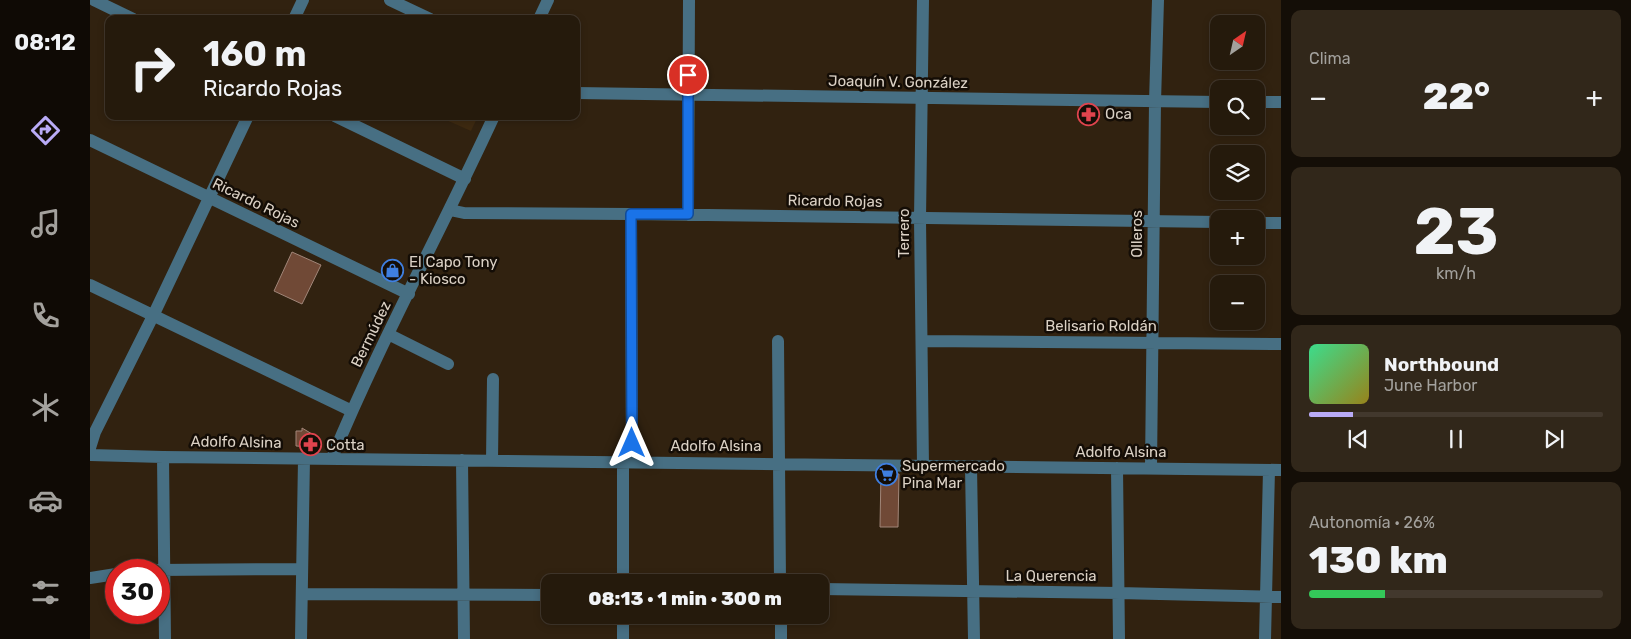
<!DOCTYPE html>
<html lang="es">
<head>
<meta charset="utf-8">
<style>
	:root { --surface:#251a0c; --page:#31271a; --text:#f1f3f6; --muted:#a3a19d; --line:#42382d; --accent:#b9abf7 }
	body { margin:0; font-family:Rubik,sans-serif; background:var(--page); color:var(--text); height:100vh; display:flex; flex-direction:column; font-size:19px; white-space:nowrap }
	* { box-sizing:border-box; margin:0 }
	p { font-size:16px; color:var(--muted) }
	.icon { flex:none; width:28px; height:28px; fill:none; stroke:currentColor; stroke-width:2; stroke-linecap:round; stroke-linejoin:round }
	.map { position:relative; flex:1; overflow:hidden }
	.panel { display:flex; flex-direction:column; gap:10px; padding:10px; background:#140e07; width:350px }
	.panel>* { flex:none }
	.guide { position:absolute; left:15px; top:15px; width:475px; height:105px; border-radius:10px; box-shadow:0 2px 8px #0003,0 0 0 1px var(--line); background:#251a0c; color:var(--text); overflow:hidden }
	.needle { width:32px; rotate:34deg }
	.fabs { position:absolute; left:1120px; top:15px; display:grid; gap:10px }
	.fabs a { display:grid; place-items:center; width:55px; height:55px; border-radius:10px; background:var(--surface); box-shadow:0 2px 8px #0003,0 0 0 1px var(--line); font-size:25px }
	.speed { position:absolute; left:15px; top:559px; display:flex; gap:10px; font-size:25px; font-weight:700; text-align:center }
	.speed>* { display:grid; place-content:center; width:65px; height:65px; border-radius:50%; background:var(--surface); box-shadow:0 2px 8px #0003,0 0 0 1px var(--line); line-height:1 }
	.speed .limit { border:8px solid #d22; background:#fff; color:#111 }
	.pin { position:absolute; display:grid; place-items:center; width:42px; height:42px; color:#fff; margin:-21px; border:2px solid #fff; border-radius:50%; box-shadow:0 1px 5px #0007 }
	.me { position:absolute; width:55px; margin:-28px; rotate:0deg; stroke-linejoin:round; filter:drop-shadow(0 0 4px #0008) }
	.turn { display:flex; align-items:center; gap:18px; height:105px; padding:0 15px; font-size:22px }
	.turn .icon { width:65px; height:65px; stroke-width:2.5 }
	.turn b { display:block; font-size:35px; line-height:42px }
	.big { font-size:38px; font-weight:800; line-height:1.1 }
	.panel .widget { flex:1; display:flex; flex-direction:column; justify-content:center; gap:8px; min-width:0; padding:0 18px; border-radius:10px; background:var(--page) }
	.panel .dial { align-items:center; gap:0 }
	.dial b { font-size:65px; line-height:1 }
	.song { display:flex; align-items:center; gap:15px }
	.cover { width:60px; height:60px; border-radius:8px; background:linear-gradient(135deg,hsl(150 70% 55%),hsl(50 70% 35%)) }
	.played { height:5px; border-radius:2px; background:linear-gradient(90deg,var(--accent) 15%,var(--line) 15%) }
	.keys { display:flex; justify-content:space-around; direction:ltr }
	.heat { display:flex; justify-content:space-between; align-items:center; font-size:28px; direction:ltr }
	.charge { height:8px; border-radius:4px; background:linear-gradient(90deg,#34c759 26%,var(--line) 0) }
	.trip { position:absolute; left:451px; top:574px; width:288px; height:50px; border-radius:10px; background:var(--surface); box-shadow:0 2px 8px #0003,0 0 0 1px var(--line); font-weight:800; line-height:50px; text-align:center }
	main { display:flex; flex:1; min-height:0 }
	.tabs { display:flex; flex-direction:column; width:90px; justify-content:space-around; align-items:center; background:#0f0a05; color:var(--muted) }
	.tabs .icon { width:35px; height:35px }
	.tabs .current { color:var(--accent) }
	.tabs b { font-size:22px; color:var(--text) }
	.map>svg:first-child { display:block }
	.built { fill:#3e2a11 }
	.building { fill:#704936; stroke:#a18679 }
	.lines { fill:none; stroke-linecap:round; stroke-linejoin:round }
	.minor { stroke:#476f83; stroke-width:12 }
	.route-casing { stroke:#114b97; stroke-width:12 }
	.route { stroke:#1a73e8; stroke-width:9 }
	.labels { text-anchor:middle; stroke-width:5; stroke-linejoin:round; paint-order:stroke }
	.street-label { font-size:15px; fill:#dbd1c5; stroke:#140d06 }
	.poi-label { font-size:15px; fill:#dbd1c5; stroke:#140d06; text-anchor:start }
</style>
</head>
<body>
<main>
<nav class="tabs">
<b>08:12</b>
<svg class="icon current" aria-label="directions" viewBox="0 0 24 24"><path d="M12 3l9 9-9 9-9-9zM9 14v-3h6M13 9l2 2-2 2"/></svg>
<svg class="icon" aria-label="music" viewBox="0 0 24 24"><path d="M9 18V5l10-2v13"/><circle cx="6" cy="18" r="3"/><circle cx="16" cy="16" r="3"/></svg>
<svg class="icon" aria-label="phone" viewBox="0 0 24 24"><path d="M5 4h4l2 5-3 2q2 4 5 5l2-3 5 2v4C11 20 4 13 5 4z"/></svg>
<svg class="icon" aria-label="climate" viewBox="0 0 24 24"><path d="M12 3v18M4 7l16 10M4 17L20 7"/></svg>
<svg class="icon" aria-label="car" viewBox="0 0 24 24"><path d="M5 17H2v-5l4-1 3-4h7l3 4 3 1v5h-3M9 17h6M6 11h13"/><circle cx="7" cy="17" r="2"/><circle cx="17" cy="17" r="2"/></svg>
<svg class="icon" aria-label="filters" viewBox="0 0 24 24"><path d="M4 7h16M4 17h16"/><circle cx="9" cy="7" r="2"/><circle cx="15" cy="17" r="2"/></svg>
</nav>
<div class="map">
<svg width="1191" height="639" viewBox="0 0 1191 639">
	<rect width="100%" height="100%" fill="#312210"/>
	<path class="built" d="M 347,116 L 388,116 L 381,131 Z"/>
	<path class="building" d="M 202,252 L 231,265 L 212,304 L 184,291 Z
		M 212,428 L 222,434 L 222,447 L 206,446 L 206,431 L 212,431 Z
		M 791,473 L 809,474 L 808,527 L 790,527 Z"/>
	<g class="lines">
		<path class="minor" d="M 4,0 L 43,19
			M 300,0 L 340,19
			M 833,0 L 830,219 L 833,466
			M 204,19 L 213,0
			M 449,19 L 458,0
			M 486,93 L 1129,102
			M 1166,102 L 1191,102
			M 245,116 L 375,179
			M 0,140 L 319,294
			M 360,210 L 374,213 L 541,214 L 1129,222
			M 541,214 L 542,462
			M 598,215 L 599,0
			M 1166,223 L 1191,223
			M 0,285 L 262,411
			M 298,334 L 358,364
			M 688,341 L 690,582
			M 832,341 L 1191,344
			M 0,448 L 5,432 L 63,316 L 158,116
			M 0,455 L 73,457 L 1191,470
			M 73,457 L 75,639
			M 242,458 C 290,342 351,231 404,116
			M 372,460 L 374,639
			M 402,461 L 403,379
			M 881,467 L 884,639
			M 1027,468 L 1029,639
			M 1061,468 L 1065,102 L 1068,0
			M 65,570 L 212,569
			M 0,578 L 26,574
			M 533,582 L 533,462
			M 730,589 L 1029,593 L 1191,597
			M 212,594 L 460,595
			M 533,615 L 533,639
			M 691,615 L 691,639
			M 211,639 L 214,459
			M 1175,639 L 1179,470"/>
	</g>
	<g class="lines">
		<defs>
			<path id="route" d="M 542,443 L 541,214 L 598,214 L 598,75"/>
		</defs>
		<use href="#route" class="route-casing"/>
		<use href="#route" class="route"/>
	</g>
	<defs>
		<symbol id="pharmacy-ring" viewBox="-11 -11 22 22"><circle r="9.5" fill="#140d06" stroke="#e0444e" stroke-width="1.5"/><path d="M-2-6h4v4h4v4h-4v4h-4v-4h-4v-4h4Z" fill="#e0444e"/></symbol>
		<symbol id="shop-ring" viewBox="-11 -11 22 22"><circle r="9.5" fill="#140d06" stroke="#3f7fe0" stroke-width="1.5"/><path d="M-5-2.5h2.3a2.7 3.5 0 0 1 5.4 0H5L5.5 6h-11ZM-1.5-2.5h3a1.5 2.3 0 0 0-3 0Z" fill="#3f7fe0"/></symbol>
		<symbol id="supermarket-ring" viewBox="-11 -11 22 22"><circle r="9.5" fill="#140d06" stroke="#3f7fe0" stroke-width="1.5"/><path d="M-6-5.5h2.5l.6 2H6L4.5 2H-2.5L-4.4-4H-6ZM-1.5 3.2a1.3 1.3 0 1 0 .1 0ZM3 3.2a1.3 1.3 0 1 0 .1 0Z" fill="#3f7fe0"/></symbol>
	</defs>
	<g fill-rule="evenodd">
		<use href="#pharmacy-ring" x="986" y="102" width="25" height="25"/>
		<use href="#shop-ring" x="290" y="258" width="25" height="25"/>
		<use href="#pharmacy-ring" x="208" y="432" width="25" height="25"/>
		<use href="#supermarket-ring" x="784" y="462" width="25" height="25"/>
	</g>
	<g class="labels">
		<g class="street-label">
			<text transform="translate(808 82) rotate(1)" y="5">Joaquín V. González</text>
			<text transform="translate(745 201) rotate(1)" y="5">Ricardo Rojas</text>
			<text transform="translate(166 203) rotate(26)" y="5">Ricardo Rojas</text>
			<text transform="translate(814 233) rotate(-90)" y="5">Terrero</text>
			<text transform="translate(1047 234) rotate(-90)" y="5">Olleros</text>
			<text x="1011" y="331">Belisario Roldán</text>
			<text transform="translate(281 334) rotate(-64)" y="5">Bermúdez</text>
			<text transform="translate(146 442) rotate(1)" y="5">Adolfo Alsina</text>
			<text x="626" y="451">Adolfo Alsina</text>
			<text x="1031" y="457">Adolfo Alsina</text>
			<text x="961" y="581">La Querencia</text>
		</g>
		<g class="poi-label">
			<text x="1015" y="119">Oca</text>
			<text x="319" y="267">El Capo Tony<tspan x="319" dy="17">- Kiosco</tspan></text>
			<text x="236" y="450">Cotta</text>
			<text x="812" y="471">Supermercado<tspan x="812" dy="17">Pina Mar</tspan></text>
		</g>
	</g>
</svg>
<div class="fabs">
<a><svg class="needle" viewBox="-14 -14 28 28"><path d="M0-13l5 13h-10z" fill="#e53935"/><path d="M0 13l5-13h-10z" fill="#a3a19d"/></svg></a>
<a><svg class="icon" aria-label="search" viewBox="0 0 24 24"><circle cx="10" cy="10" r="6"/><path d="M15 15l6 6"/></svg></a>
<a><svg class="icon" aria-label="layers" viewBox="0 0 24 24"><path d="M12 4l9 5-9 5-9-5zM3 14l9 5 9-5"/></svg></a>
<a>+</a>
<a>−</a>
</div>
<div class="speed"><div class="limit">30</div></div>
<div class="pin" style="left:598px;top:75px;background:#d93025"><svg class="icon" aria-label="arrive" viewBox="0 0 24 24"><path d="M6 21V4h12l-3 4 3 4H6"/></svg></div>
<svg class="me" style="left:542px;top:443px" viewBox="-20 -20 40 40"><path d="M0-17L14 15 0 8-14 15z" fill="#1a73e8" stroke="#fff" stroke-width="4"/></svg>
<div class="trip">08:13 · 1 min · 300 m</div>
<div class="guide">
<div class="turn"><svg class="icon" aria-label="right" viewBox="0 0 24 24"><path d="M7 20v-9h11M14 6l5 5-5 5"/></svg><div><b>160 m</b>Ricardo Rojas</div></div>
</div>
</div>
<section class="panel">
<div class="widget"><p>Clima</p>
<div class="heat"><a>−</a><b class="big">22°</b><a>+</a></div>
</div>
<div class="widget dial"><b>23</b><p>km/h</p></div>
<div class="widget">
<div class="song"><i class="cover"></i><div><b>Northbound</b><p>June Harbor</p></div></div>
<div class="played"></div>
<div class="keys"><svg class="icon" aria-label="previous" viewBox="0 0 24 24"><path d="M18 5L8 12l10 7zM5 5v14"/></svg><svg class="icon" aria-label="pause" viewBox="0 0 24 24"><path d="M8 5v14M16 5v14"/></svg><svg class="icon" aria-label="next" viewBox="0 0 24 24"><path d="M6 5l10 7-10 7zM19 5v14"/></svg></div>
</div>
<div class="widget"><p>Autonomía · 26%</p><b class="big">130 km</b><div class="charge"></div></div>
</section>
</main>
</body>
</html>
